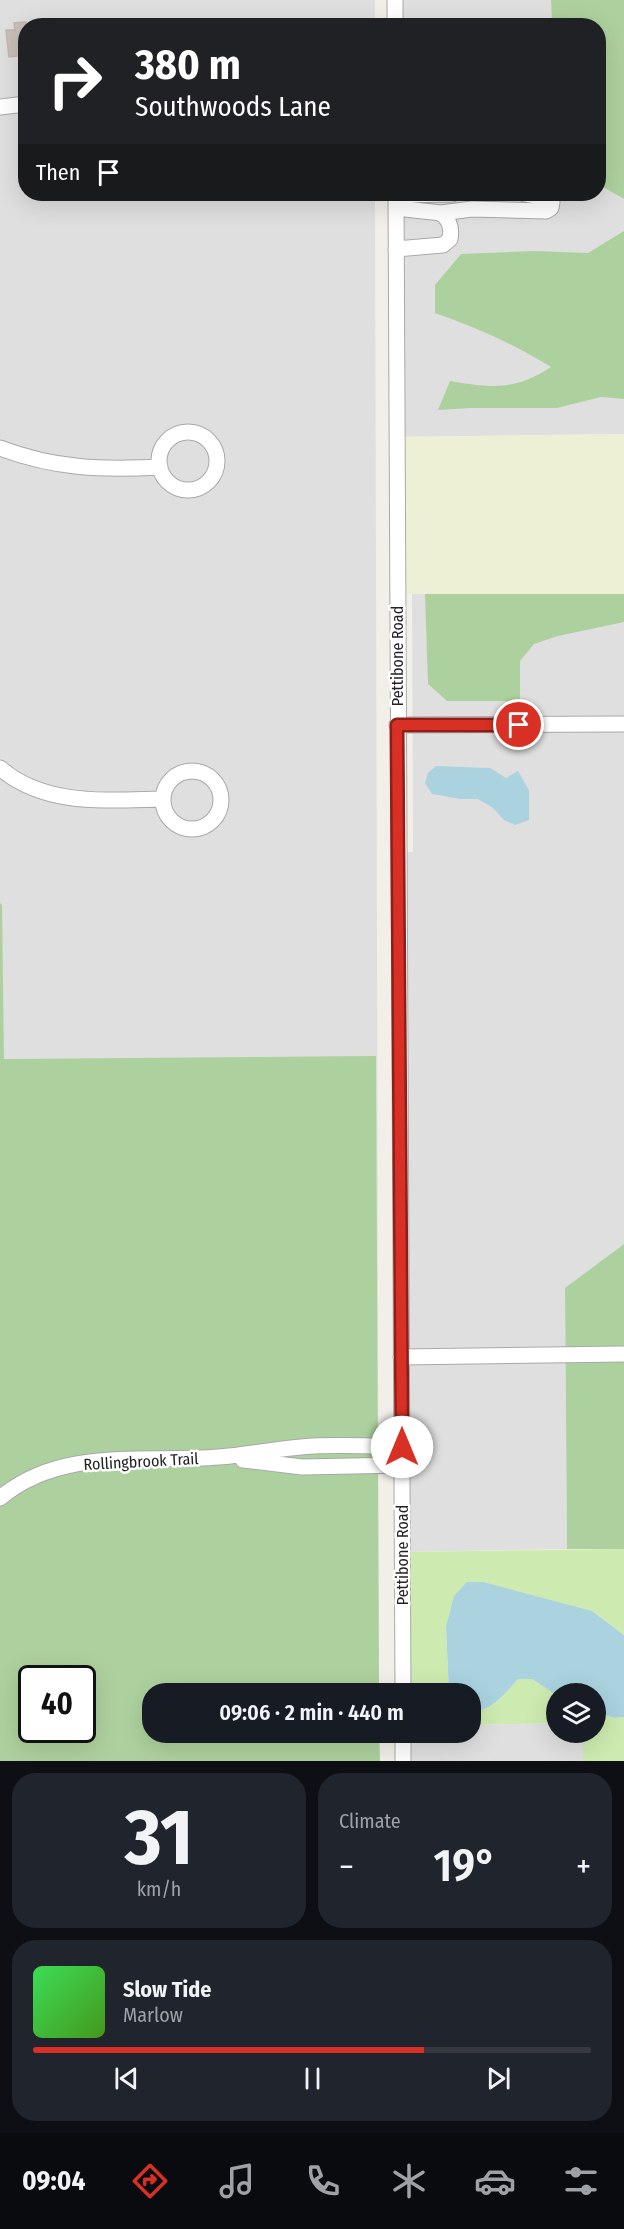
<!DOCTYPE html>
<html lang="en">
<head>
<meta charset="utf-8">
<style>
	:root { --surface:#171b24; --page:#20242c; --text:#f1f3f6; --muted:#9ea1a6; --line:#363941; --accent:#d93025 }
	body { margin:0; font-family:"Fira Sans Condensed",sans-serif; background:var(--page); color:var(--text); height:100vh; display:flex; flex-direction:column; font-size:22px; white-space:nowrap }
	* { box-sizing:border-box; margin:0 }
	p { font-size:20px; color:var(--muted) }
	.icon { flex:none; width:33px; height:33px; fill:none; stroke:currentColor; stroke-width:2; stroke-linecap:round; stroke-linejoin:round }
	.map { position:relative; height:1761px; overflow:hidden }
	.side { display:flex; flex-direction:column; gap:12px; padding:12px; background:#0d0f14; flex:1 }
	.side>* { flex:none }
	.top-card { position:absolute; left:18px; top:18px; width:588px; height:183px; border-radius:24px; box-shadow:0 6px 24px #0002; background:#202124; color:#fff; overflow:hidden }
	.controls { position:absolute; left:546px; top:1683px; display:grid; gap:12px }
	.controls a { display:grid; place-items:center; width:60px; height:60px; border-radius:50%; background:var(--surface); box-shadow:0 6px 24px #0002; font-size:30px }
	.speed { position:absolute; left:18px; top:1665px; display:flex; gap:12px; font-size:30px; font-weight:700; text-align:center }
	.speed>* { display:grid; place-content:center; width:78px; height:78px; border-radius:50%; background:var(--surface); box-shadow:0 6px 24px #0002; line-height:1 }
	.speed .limit { border:3px solid #111; border-radius:9px; background:#fff; color:#111 }
	.pin { position:absolute; display:grid; place-items:center; width:51px; height:51px; color:#fff; margin:-26px; border:3px solid #fff; border-radius:50%; box-shadow:0 2px 6px #0007 }
	.me { position:absolute; width:66px; margin:-33px; rotate:0deg; stroke-linejoin:round; filter:drop-shadow(0 0 4px #0008) }
	.turn { display:flex; align-items:center; gap:21px; height:126px; padding:0 18px; font-size:27px }
	.turn .icon { width:78px; height:78px; stroke-width:2.5 }
	.turn b { display:block; font-size:42px; line-height:51px }
	.then { display:flex; align-items:center; height:57px; padding:0 18px; background:#0003; gap:12px; font-size:22px }
	.big { font-size:45px; font-weight:600; line-height:1.1 }
	.side .tile { flex:1; display:flex; flex-direction:column; justify-content:center; gap:9px; min-width:0; padding:0 21px; border-radius:24px; background:var(--page) }
	.side .dial { align-items:center; gap:0 }
	.dial b { font-size:78px; line-height:1 }
	.song { display:flex; align-items:center; gap:18px }
	.cover { width:72px; height:72px; border-radius:9px; background:linear-gradient(135deg,hsl(130 70% 55%),hsl(100 70% 35%)) }
	.played { height:6px; border-radius:3px; background:linear-gradient(90deg,var(--accent) 70%,var(--line) 70%) }
	.keys { display:flex; justify-content:space-around; direction:ltr }
	.heat { display:flex; justify-content:space-between; align-items:center; font-size:33px; direction:ltr }
	.side .tiles { flex:1; display:grid; gap:12px; grid-template-columns:1fr 1fr }
	.tile:last-child { grid-column:span 2 }
	.trip { position:absolute; left:142px; top:1683px; width:339px; height:60px; border-radius:24px; background:var(--surface); box-shadow:0 6px 24px #0002; font-weight:600; line-height:60px; text-align:center }
	.menu { display:flex; height:96px; justify-content:space-around; align-items:center; background:#090b0e; color:var(--muted) }
	.menu .icon { width:42px; height:42px }
	.menu .active { color:var(--accent) }
	.menu b { font-size:27px; color:var(--text) }
	.map>svg:first-child { display:block }
	.residential { fill:#e0dfdf; fill-rule:evenodd }
	.farmland { fill:#eef0d5 }
	.grass { fill:#cdebb0 }
	.forest { fill:#add19e; fill-rule:evenodd }
	.water { fill:#aad3df }
	.building { fill:#c7bfb8; stroke:#c4b6ab; stroke-width:1.5 }
	.lines { fill:none; stroke-linecap:round; stroke-linejoin:round }
	.minor-casing { stroke:#a9a9a9; stroke-width:17 }
	.minor { stroke:#fff; stroke-width:15 }
	.route-casing { stroke:#8d1f18; stroke-width:15 }
	.route { stroke:#d93025; stroke-width:10 }
	.labels { text-anchor:middle; stroke-width:5; stroke-linejoin:round; paint-order:stroke }
	.street-label { font-size:16px; fill:#222; stroke:#fff }
</style>
</head>
<body>
<div class="map">
<svg width="624" height="1761" viewBox="0 0 624 1761">
	<rect width="100%" height="100%" fill="#f2efe9"/>
	<path class="residential" d="M 0,0 L 375,0 L 375,25 L 26,26 L 26,194 L 375,194 L 379,1693 L 153,1694 L 153,1732 L 379,1733 L 380,1761 L 0,1761 ZM 32,1678 L 82,1678 L 82,1730 L 32,1730 Z
		M 395,0 L 551,0 L 552,25 L 395,25 Z
		M 599,185 L 624,199 L 624,434 L 396,437 L 396,194 L 598,194 Z
		M 412,593 L 624,593 L 624,1244 L 565,1289 L 567,1549 L 402,1552 L 398,852 L 413,852 Z
		M 556,1723 L 556,1732 L 583,1733 L 583,1761 L 403,1761 L 403,1733 L 471,1732 L 471,1725 Z"/>
	<path class="farmland" d="M 624,434 L 624,594 L 397,594 L 396,437 Z"/>
	<path class="grass" d="M 624,1549 L 624,1635 L 592,1611 L 446,1627 L 449,1693 L 403,1693 L 402,1552 Z
		M 518,1679 L 532,1679 L 556,1695 L 556,1723 L 471,1725 L 471,1712 C 490,1712 506,1693 518,1679 Z
		M 596,1713 L 615,1718 L 624,1717 L 624,1761 L 583,1761 L 583,1733 L 596,1732 Z"/>
	<path class="forest" d="M 551,0 L 624,0 L 624,199 L 599,185 L 598,26 L 552,25 Z
		M 624,231 L 624,399 L 601,397 L 557,408 L 471,408 L 438,410 L 450,381 C 492,388 514,391 551,367 C 515,345 476,327 435,313 L 435,285 L 461,254 L 533,251 L 588,253 Z
		M 425,594 L 624,594 L 624,622 L 558,636 L 534,644 L 520,661 L 520,701 L 447,701 L 428,684 Z
		M 0,903 L 2,905 L 4,1059 L 376,1056 L 379,1693 L 153,1694 L 153,1732 L 379,1733 L 380,1761 L 0,1761 ZM 32,1678 L 82,1678 L 82,1730 L 32,1730 Z
		M 624,1244 L 624,1549 L 567,1549 L 565,1288 Z"/>
	<path class="water" d="M 436,766 L 490,768 L 506,778 L 518,771 L 529,790 L 529,820 L 515,825 L 504,820 L 493,808 L 478,799 L 461,799 L 432,794 L 425,783 L 428,773 Z
		M 467,1582 L 483,1582 L 592,1611 L 624,1635 L 624,1717 L 615,1718 L 596,1713 L 596,1694 L 556,1695 L 532,1679 L 518,1679 C 506,1693 490,1712 471,1712 L 471,1694 L 449,1693 L 446,1627 L 454,1596 Z"/>
	<path class="building" d="M 26,22 L 26,55 L 9,57 L 6,30 L 15,30 L 14,23 Z"/>
	<g class="lines">
		<defs>
			<path id="minor" d="M 395,0 L 395,26
				M 0,107 L 26,104
				M 396,194 L 403,1694
				M 396,195 L 452,194
				M 396,208 L 441,213 C 450,220 452,228 450,239 L 443,245 L 396,249
				M 441,213 L 472,209 L 546,211 L 551,208 L 552,202 L 550,199 L 525,194
				M159 461a29 29 0 1 1 58 0a29 29 0 1 1-58 0Z
				M 0,448 C 55,469 103,470 160,467
				M 397,725 L 624,724
				M 0,768 C 45,807 108,800 163,799
				M163 800a29 29 0 1 1 58 0a29 29 0 1 1-58 0Z
				M 401,1357 L 624,1354
				M 243,1460 L 302,1467 L 402,1465
				M 0,1498 C 61,1446 146,1463 219,1457 C 247,1455 274,1449 301,1447 C 334,1444 369,1446 401,1447
				M 403,1732 L 403,1761"/>
		</defs>
		<use href="#minor" class="minor-casing"/>
		<use href="#minor" class="minor"/>
	</g>
	<g class="lines">
		<defs>
			<path id="route" d="M 402,1447 L 397,725 L 519,725"/>
		</defs>
		<use href="#route" class="route-casing"/>
		<use href="#route" class="route"/>
	</g>
	<g class="labels">
		<g class="street-label">
			<text transform="translate(397 656) rotate(-90)" y="6">Pettibone Road</text>
			<text transform="translate(141 1461) rotate(-3)" y="6">Rollingbrook Trail</text>
			<text transform="translate(402 1555) rotate(-90)" y="6">Pettibone Road</text>
		</g>
	</g>
</svg>
<div class="controls">
<a><svg class="icon" aria-label="layers" viewBox="0 0 24 24"><path d="M12 4l9 5-9 5-9-5zM3 14l9 5 9-5"/></svg></a>
</div>
<div class="speed"><div class="limit">40</div></div>
<div class="pin" style="left:519px;top:725px;background:#d93025"><svg class="icon" aria-label="arrive" viewBox="0 0 24 24"><path d="M6 21V4h12l-3 4 3 4H6"/></svg></div>
<svg class="me" style="left:402px;top:1447px" viewBox="-20 -20 40 40"><circle r="19" fill="#fff"/><path d="M0-13L10 11 0 6-10 11z" fill="#d93025"/></svg>
<div class="trip">09:06 · 2 min · 440 m</div>
<div class="top-card">
<div class="turn"><svg class="icon" aria-label="right" viewBox="0 0 24 24"><path d="M7 20v-9h11M14 6l5 5-5 5"/></svg><div><b>380 m</b>Southwoods Lane</div></div>
<div class="then">Then<svg class="icon" aria-label="arrive" viewBox="0 0 24 24"><path d="M6 21V4h12l-3 4 3 4H6"/></svg></div>
</div>
</div>
<section class="side">
<div class="tiles">
<div class="tile dial"><b>31</b><p>km/h</p></div>
<div class="tile"><p>Climate</p>
<div class="heat"><a>−</a><b class="big">19°</b><a>+</a></div>
</div>
<div class="tile">
<div class="song"><i class="cover"></i><div><b>Slow Tide</b><p>Marlow</p></div></div>
<div class="played"></div>
<div class="keys"><svg class="icon" aria-label="previous" viewBox="0 0 24 24"><path d="M18 5L8 12l10 7zM5 5v14"/></svg><svg class="icon" aria-label="pause" viewBox="0 0 24 24"><path d="M8 5v14M16 5v14"/></svg><svg class="icon" aria-label="next" viewBox="0 0 24 24"><path d="M6 5l10 7-10 7zM19 5v14"/></svg></div>
</div>
</div>
</section>
<nav class="menu">
<b>09:04</b>
<svg class="icon active" aria-label="directions" viewBox="0 0 24 24"><path d="M12 3l9 9-9 9-9-9zM9 14v-3h6M13 9l2 2-2 2"/></svg>
<svg class="icon" aria-label="music" viewBox="0 0 24 24"><path d="M9 18V5l10-2v13"/><circle cx="6" cy="18" r="3"/><circle cx="16" cy="16" r="3"/></svg>
<svg class="icon" aria-label="phone" viewBox="0 0 24 24"><path d="M5 4h4l2 5-3 2q2 4 5 5l2-3 5 2v4C11 20 4 13 5 4z"/></svg>
<svg class="icon" aria-label="climate" viewBox="0 0 24 24"><path d="M12 3v18M4 7l16 10M4 17L20 7"/></svg>
<svg class="icon" aria-label="car" viewBox="0 0 24 24"><path d="M5 17H2v-5l4-1 3-4h7l3 4 3 1v5h-3M9 17h6M6 11h13"/><circle cx="7" cy="17" r="2"/><circle cx="17" cy="17" r="2"/></svg>
<svg class="icon" aria-label="filters" viewBox="0 0 24 24"><path d="M4 7h16M4 17h16"/><circle cx="9" cy="7" r="2"/><circle cx="15" cy="17" r="2"/></svg>
</nav>
</body>
</html>
